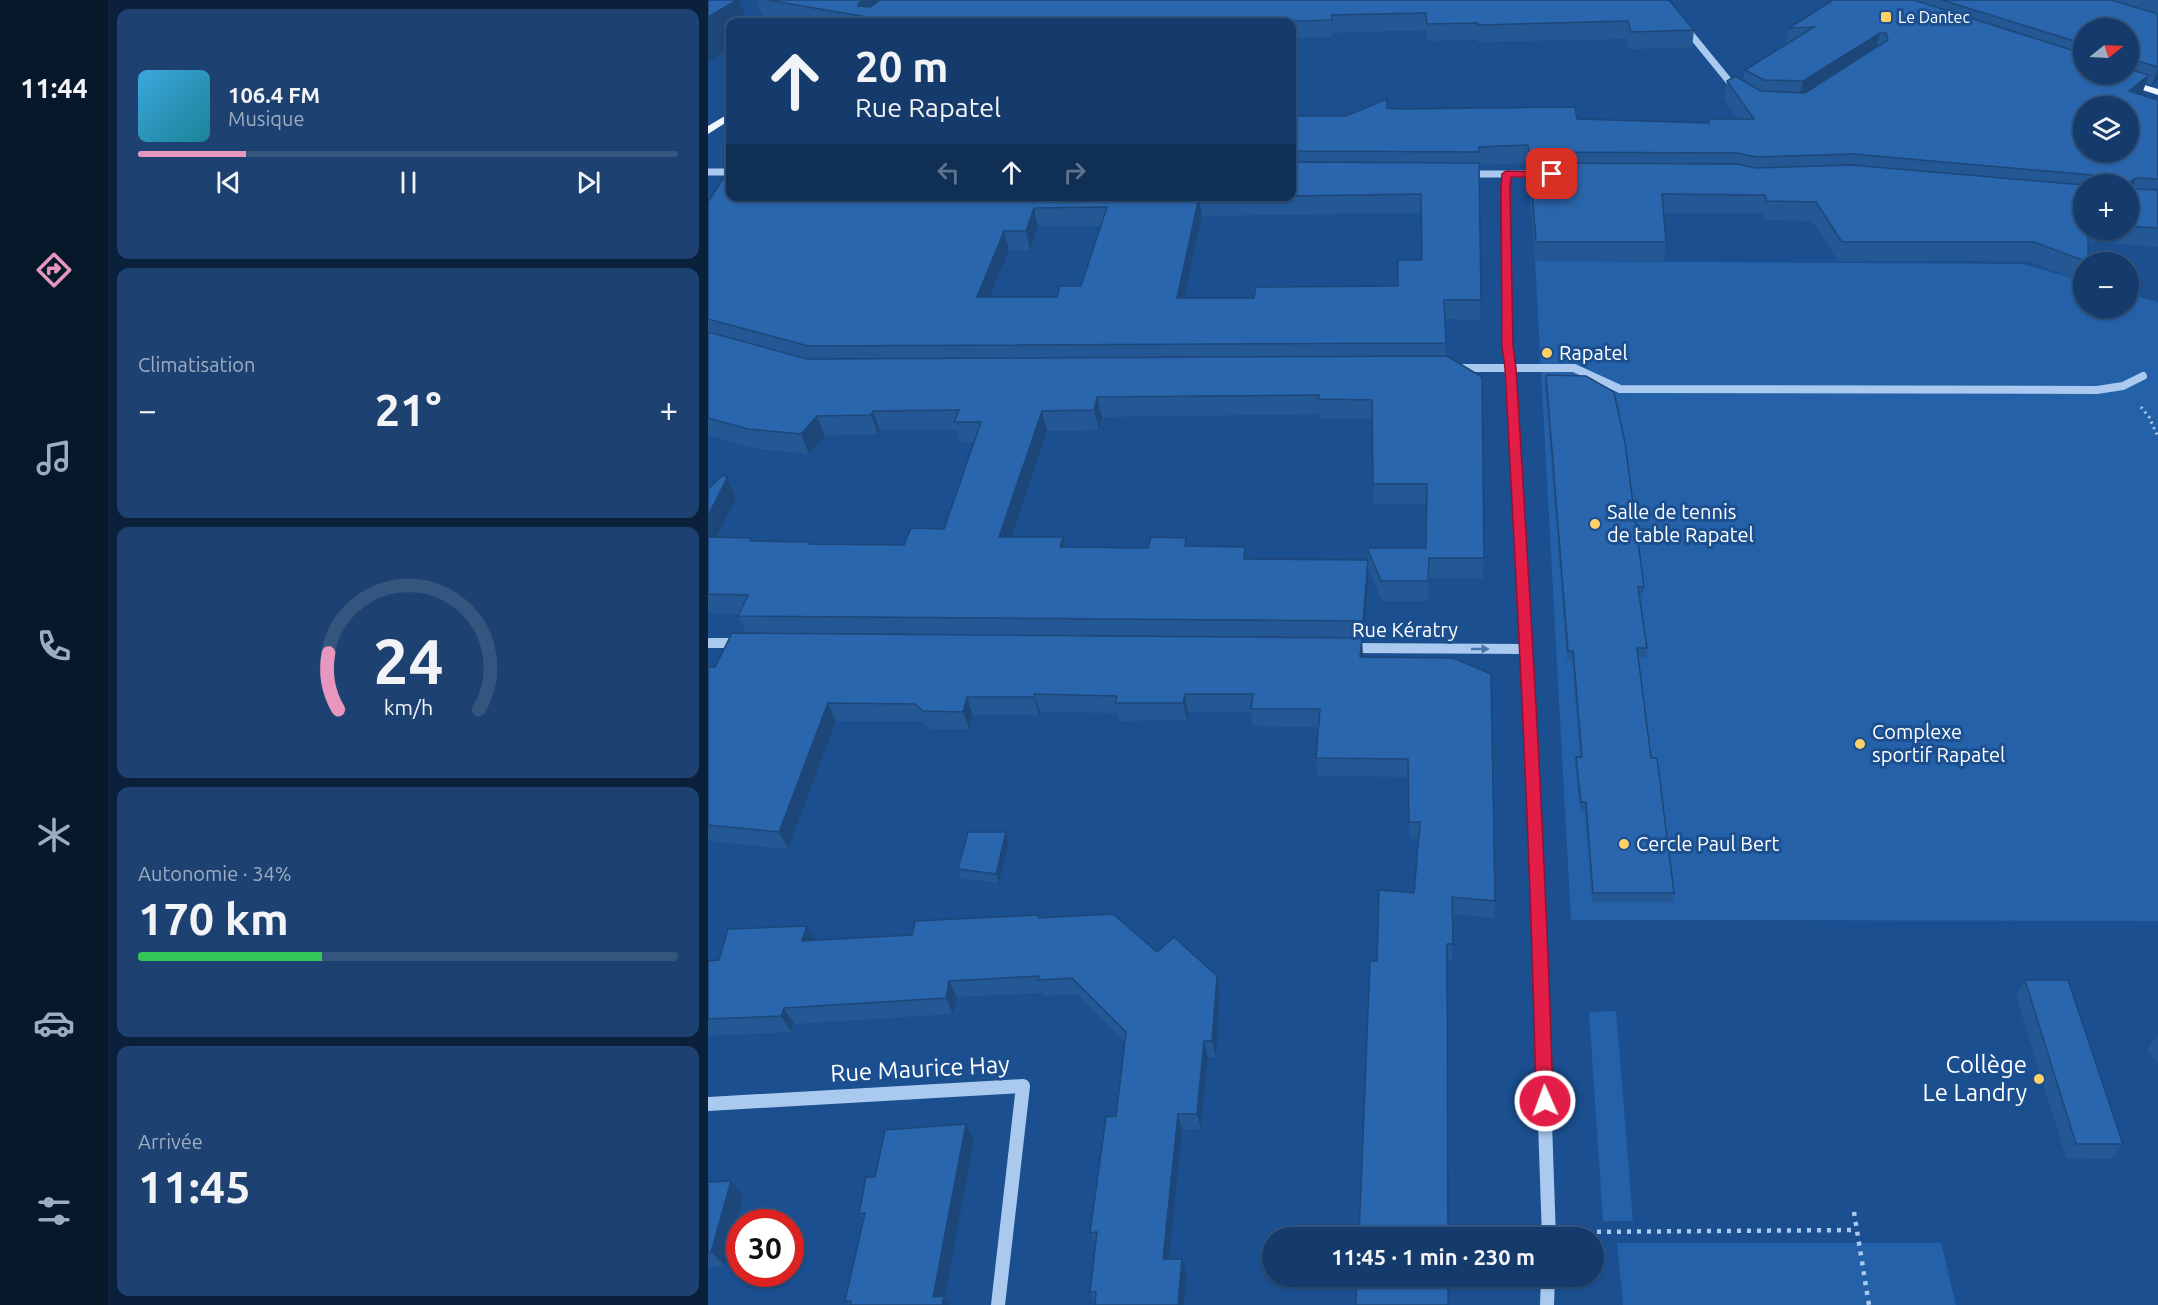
<!DOCTYPE html>
<html lang="fr">
<head>
<meta charset="utf-8">
<style>
	:root { --surface:#143b6b; --page:#1d4271; --text:#f1f3f6; --muted:#9dadc1; --line:#33557e; --accent:#e797bd }
	body { margin:0; font-family:Ubuntu,sans-serif; background:var(--page); color:var(--text); height:100vh; display:flex; flex-direction:column; font-size:22px; white-space:nowrap }
	* { box-sizing:border-box; margin:0 }
	p { font-size:20px; color:var(--muted) }
	.icon { flex:none; width:33px; height:33px; fill:none; stroke:currentColor; stroke-width:2; stroke-linecap:round; stroke-linejoin:round }
	.map { position:relative; flex:1; overflow:hidden }
	.panel { display:flex; flex-direction:column; gap:9px; padding:9px; background:#0b203b; width:600px }
	.panel>* { flex:none }
	.banner { position:absolute; left:18px; top:18px; width:570px; height:183px; border-radius:12px; box-shadow:0 2px 4px #0004,0 0 0 2px var(--line); background:#143b6b; color:var(--text); overflow:hidden }
	.needle { width:39px; rotate:72deg }
	.controls { position:absolute; left:1365px; top:18px; display:grid; gap:12px }
	.controls a { display:grid; place-items:center; width:66px; height:66px; border-radius:50%; background:var(--surface); box-shadow:0 2px 4px #0004,0 0 0 2px var(--line); font-size:30px }
	.speed { position:absolute; left:18px; top:1209px; display:flex; gap:12px; font-size:30px; font-weight:700; text-align:center }
	.speed>* { display:grid; place-content:center; width:78px; height:78px; border-radius:50%; background:var(--surface); box-shadow:0 2px 4px #0004,0 0 0 2px var(--line); line-height:1 }
	.speed .limit { border:9px solid #d22; background:#fff; color:#111 }
	.pin { position:absolute; display:grid; place-items:center; width:51px; height:51px; color:#fff; margin:-26px; border-radius:12px; box-shadow:0 3px 9px #0006 }
	.me { position:absolute; width:66px; margin:-33px; rotate:358deg; stroke-linejoin:round; filter:drop-shadow(0 0 4px #0008) }
	.turn { display:flex; align-items:center; gap:21px; height:126px; padding:0 30px; font-size:27px }
	.turn .icon { width:78px; height:78px; stroke-width:2.5 }
	.turn b { display:block; font-size:42px; line-height:51px }
	.lanes { display:flex; align-items:center; height:57px; padding:0 30px; background:#0003; justify-content:center; gap:30px; direction:ltr }
	.lanes .off { opacity:.35 }
	.big { font-size:45px; font-weight:700; line-height:1.1 }
	.panel .card { flex:1; display:flex; flex-direction:column; justify-content:center; gap:9px; min-width:0; padding:0 21px; border-radius:12px; background:var(--page) }
	.panel .dial { align-items:center; gap:0 }
	.dial svg { height:156px; overflow:visible; fill:none; stroke:var(--line); stroke-width:7; stroke-linecap:round; text-anchor:middle }
	.dial text { fill:var(--text); stroke:none }
	.song { display:flex; align-items:center; gap:18px }
	.cover { width:72px; height:72px; border-radius:9px; background:linear-gradient(135deg,hsl(200 70% 55%),hsl(190 70% 35%)) }
	.played { height:6px; border-radius:3px; background:linear-gradient(90deg,var(--accent) 20%,var(--line) 20%) }
	.keys { display:flex; justify-content:space-around; direction:ltr }
	.heat { display:flex; justify-content:space-between; align-items:center; font-size:33px; direction:ltr }
	.charge { height:9px; border-radius:4px; background:linear-gradient(90deg,#34c759 34%,var(--line) 0) }
	.trip { position:absolute; left:554px; top:1227px; width:342px; height:60px; border-radius:30px; background:var(--surface); box-shadow:0 2px 4px #0004,0 0 0 2px var(--line); font-weight:700; line-height:60px; text-align:center }
	main { display:flex; flex:1; min-height:0 }
	.tab-bar { display:flex; flex-direction:column; width:108px; justify-content:space-around; align-items:center; background:#08182b; color:var(--muted) }
	.tab-bar .icon { width:42px; height:42px }
	.tab-bar .active { color:var(--accent) }
	.tab-bar b { font-size:27px; color:var(--text) }
	.map>svg:first-child { display:block }
	.green { fill:#2461a8 }
	.lines { fill:none; stroke-linecap:round; stroke-linejoin:round }
	.path-far1 { stroke:#a9c9ee; stroke-width:3; stroke-dasharray:2 4; stroke-linecap:butt }
	.path { stroke:#a9c9ee; stroke-width:4.5; stroke-dasharray:4 6; stroke-linecap:butt }
	.minor-far3 { stroke:#a9c9ee; stroke-width:7 }
	.minor-far2 { stroke:#a9c9ee; stroke-width:8 }
	.minor-far1 { stroke:#a9c9ee; stroke-width:10 }
	.minor { stroke:#a9c9ee; stroke-width:14 }
	.major { fill:#f0f6ff; fill-rule:evenodd }
	.wall { fill:#245895; fill-rule:evenodd }
	.shaded-wall { fill:#1d4779 }
	.building { fill:#2a66ad; stroke:#1d4779; stroke-width:1.5; fill-rule:evenodd }
	.oneway { fill:#4674ac }
	.route { fill:#e11d48; stroke:#92132f; stroke-width:1.5 }
	.poi-dot { fill:#ffd166; stroke:#1b4f8f; stroke-width:2 }
	.labels { text-anchor:middle; stroke-width:6; stroke-linejoin:round; paint-order:stroke }
	.far-poi-label { font-size:16px; fill:#fff; stroke:#1b4f8f; text-anchor:start }
	.poi-label { font-size:20px; fill:#fff; stroke:#1b4f8f; text-anchor:start }
	.street-label { font-size:20px; fill:#fff; stroke:#1b4f8f }
	.near-poi-label { font-size:24px; fill:#fff; stroke:#1b4f8f; text-anchor:end }
	.near-street-label { font-size:24px; fill:#fff; stroke:#1b4f8f }
</style>
</head>
<body>
<main>
<nav class="tab-bar">
<b>11:44</b>
<svg class="icon active" aria-label="directions" viewBox="0 0 24 24"><path d="M12 3l9 9-9 9-9-9zM9 14v-3h6M13 9l2 2-2 2"/></svg>
<svg class="icon" aria-label="music" viewBox="0 0 24 24"><path d="M9 18V5l10-2v13"/><circle cx="6" cy="18" r="3"/><circle cx="16" cy="16" r="3"/></svg>
<svg class="icon" aria-label="phone" viewBox="0 0 24 24"><path d="M5 4h4l2 5-3 2q2 4 5 5l2-3 5 2v4C11 20 4 13 5 4z"/></svg>
<svg class="icon" aria-label="climate" viewBox="0 0 24 24"><path d="M12 3v18M4 7l16 10M4 17L20 7"/></svg>
<svg class="icon" aria-label="car" viewBox="0 0 24 24"><path d="M5 17H2v-5l4-1 3-4h7l3 4 3 1v5h-3M9 17h6M6 11h13"/><circle cx="7" cy="17" r="2"/><circle cx="17" cy="17" r="2"/></svg>
<svg class="icon" aria-label="filters" viewBox="0 0 24 24"><path d="M4 7h16M4 17h16"/><circle cx="9" cy="7" r="2"/><circle cx="15" cy="17" r="2"/></svg>
</nav>
<section class="panel">
<div class="card">
<div class="song"><i class="cover"></i><div><b>106.4 FM</b><p>Musique</p></div></div>
<div class="played"></div>
<div class="keys"><svg class="icon" aria-label="previous" viewBox="0 0 24 24"><path d="M18 5L8 12l10 7zM5 5v14"/></svg><svg class="icon" aria-label="pause" viewBox="0 0 24 24"><path d="M8 5v14M16 5v14"/></svg><svg class="icon" aria-label="next" viewBox="0 0 24 24"><path d="M6 5l10 7-10 7zM19 5v14"/></svg></div>
</div>
<div class="card"><p>Climatisation</p>
<div class="heat"><a>−</a><b class="big">21°</b><a>+</a></div>
</div>
<div class="card dial"><svg viewBox="0 0 100 80">
<path d="M14 69A42 42 0 1 1 86 69"/>
<path d="M14 69A42 42 0 0 1 9 40" stroke="#e797bd"/>
<text x="50" y="56" font-size="32" font-weight="700">24</text>
<text x="50" y="72" font-size="11">km/h</text>
</svg></div>
<div class="card"><p>Autonomie · 34%</p><b class="big">170 km</b><div class="charge"></div></div>
<div class="card"><p>Arrivée</p><b class="big">11:45</b></div>
</section>
<div class="map">
<svg width="1450" height="1305" viewBox="0 0 1450 1305">
	<rect width="100%" height="100%" fill="#1b4f8f"/>
	<path class="green" d="M 827,261 L 1314,264 L 1375,281 L 1376,308 L 1420,308 L 1421,294 L 1450,302 L 1450,921 L 863,920 Z
		M 908,1011 L 925,1221 L 895,1221 L 881,1012 Z
		M 909,1243 L 1233,1243 L 1248,1305 L 915,1305 Z"/>
	<g class="lines">
		<path class="path-far1" d="M 1433,407 L 1441,417 L 1450,437"/>
		<path class="path" d="M 1146,1212 L 1161,1305
			M 869,1232 L 1147,1230"/>
		<path class="minor-far3" d="M 976,26 L 1029,91
			M 0,172 L 22,172
			M 758,174 L 835,174
			M 798,174 L 798,227"/>
		<path class="minor-far2" d="M 798,226 L 799,346 L 810,510
			M 746,368 L 866,368 L 912,389 L 1389,390 L 1415,386 L 1435,376"/>
		<path class="minor-far1" d="M 810,509 L 828,864
			M 0,643 L 33,643
			M 642,648 L 818,649"/>
		<path class="minor" d="M 828,862 L 841,1238
			M 0,1104 L 315,1086 L 290,1305
			M 839,1305 L 840,1276"/>
		<path class="major" d="M 1386,74 L 1399,74 L 1450,89 L 1450,95 Z
			M 22,113 L 22,120 L 0,134 L 0,126 Z"/>
	</g>
	<path class="wall" d="M 49,0 L 961,0 L 986,30 L 984,48 L 921,49 L 918,39 L 770,42 L 769,40 L 719,41 L 718,30 L 625,33 L 625,37 L 584,38 L 584,22 L 96,22 L 54,15 Z
		M 1125,0 L 1450,0 L 1450,80 L 1444,85 L 1438,83 L 1434,93 L 1432,94 L 1450,100 L 1450,247 L 1380,242 L 1380,262 L 1376,262 L 1376,275 L 1373,281 L 1320,261 L 1130,261 L 1104,221 L 1056,220 L 1054,213 L 956,213 L 958,242 L 956,261 L 827,261 L 821,182 L 821,170 L 820,170 L 819,163 L 771,165 L 772,320 L 737,319 L 738,356 L 776,558 L 775,578 L 721,578 L 720,601 L 674,601 L 660,568 L 659,548 L 718,548 L 719,504 L 666,504 L 664,419 L 612,419 L 612,414 L 394,417 L 391,430 L 339,431 L 304,537 L 357,547 L 440,548 L 478,538 L 479,546 L 539,559 L 660,580 L 656,640 L 654,640 L 654,657 L 787,901 L 786,918 L 745,914 L 744,960 L 669,961 L 706,893 L 711,839 L 702,839 L 700,777 L 609,776 L 608,758 L 611,727 L 545,726 L 543,712 L 480,712 L 479,720 L 411,721 L 410,713 L 332,712 L 331,715 L 265,715 L 261,729 L 222,729 L 214,721 L 128,721 L 80,849 L 0,841 L 0,667 L 7,667 L 38,633 L 30,616 L 31,614 L 0,614 L 0,489 L 19,478 L 28,498 L 9,538 L 45,541 L 102,542 L 103,544 L 196,545 L 236,529 L 266,442 L 252,442 L 249,430 L 172,430 L 170,434 L 117,436 L 101,454 L 49,449 L 0,435 L 0,202 L 22,196 L 584,196 L 584,116 L 638,116 L 679,108 L 869,119 L 1000,123 L 1001,119 L 1030,119 L 1016,99 L 1019,81 L 1035,81 L 1037,70 L 1078,44 L 1081,28 ZM 1376,28 L 1420,28 L 1420,74 L 1376,74 ZM 1376,184 L 1420,184 L 1420,230 L 1376,230 ZM 713,213 L 713,260 L 690,286 L 546,298 L 476,298 L 494,216 ZM 330,226 L 393,226 L 373,286 L 349,297 L 282,297 L 301,250 L 322,250 Z
		M 838,375 L 936,587 L 935,596 L 932,596 L 939,648 L 938,657 L 930,657 L 943,758 L 966,893 L 965,902 L 884,902 L 877,812 L 872,811 L 867,766 L 868,757 L 872,757 L 864,660 L 859,660 L 837,385 Z
		M 301,841 L 291,883 L 253,878 L 250,869 Z
		M 331,915 L 332,918 L 449,952 L 509,976 L 512,992 L 508,1057 L 500,1057 L 493,1129 L 474,1130 L 461,1259 L 474,1259 L 479,1273 L 387,1303 L 382,1292 L 388,1246 L 382,1233 L 408,1116 L 417,1042 L 369,994 L 336,996 L 334,993 L 249,997 L 245,1014 L 86,1024 L 83,1032 L 0,1036 L 0,961 L 11,960 L 99,926 L 108,940 L 204,935 Z
		M 1317,980 L 1415,1144 L 1404,1159 L 1358,1158 L 1308,996 Z
		M 1450,1035 L 1450,1063 L 1439,1050 Z
		M 258,1124 L 266,1140 L 237,1298 L 242,1305 L 141,1305 L 137,1301 L 156,1220 L 151,1214 L 167,1177 Z
		M 0,1182 L 35,1196 L 17,1266 L 0,1267 Z"/>
	<path class="shaded-wall" d="M 29,0 L 31,0 L 39,22 L 22,22 L 22,48 L 0,62 L 0,17 Z
		M 155,0 L 184,0 L 160,17 L 150,6 L 151,3 Z
		M 1172,33 L 1168,50 L 1091,99 L 1095,81 Z
		M 1450,68 L 1450,80 L 1444,85 Z
		M 1441,75 L 1434,93 L 1417,106 L 1421,91 Z
		M 1428,178 L 1420,196 L 1422,182 Z
		M 491,197 L 494,216 L 472,318 L 469,298 Z
		M 326,208 L 330,226 L 322,250 L 318,231 Z
		M 296,231 L 301,250 L 274,316 L 269,297 Z
		M 389,397 L 394,417 L 391,430 L 386,410 Z
		M 165,411 L 172,430 L 170,434 L 163,415 Z
		M 334,411 L 339,431 L 297,557 L 291,537 Z
		M 109,416 L 117,436 L 101,454 L 93,434 Z
		M 19,478 L 28,498 L 0,555 L 0,516 Z
		M 355,537 L 360,557 L 352,547 Z
		M 660,560 L 660,580 L 656,640 L 655,621 Z
		M 654,638 L 655,655 L 653,675 L 652,657 Z
		M 326,694 L 332,712 L 331,715 L 326,697 Z
		M 477,694 L 480,712 L 479,720 L 475,703 Z
		M 259,697 L 265,715 L 261,729 L 255,712 Z
		M 120,703 L 128,721 L 80,849 L 71,832 Z
		M 298,832 L 301,841 L 291,883 L 288,874 Z
		M 99,926 L 109,942 L 94,941 Z
		M 509,976 L 512,992 L 508,1057 L 504,1041 Z
		M 241,981 L 249,997 L 245,1014 L 238,998 Z
		M 76,1008 L 86,1024 L 83,1032 L 73,1016 Z
		M 496,1041 L 500,1057 L 493,1129 L 489,1114 Z
		M 470,1114 L 474,1130 L 460,1273 L 455,1259 Z
		M 258,1124 L 266,1140 L 237,1298 L 242,1305 L 231,1305 L 225,1297 Z
		M 23,1181 L 35,1196 L 17,1266 L 3,1252 Z
		M 474,1259 L 479,1273 L 476,1305 L 470,1305 Z"/>
	<path class="building" d="M 0,0 L 29,0 L 0,17 Z
		M 60,0 L 155,0 L 151,3 L 150,6 L 162,7 L 172,0 L 961,0 L 986,30 L 923,32 L 920,21 L 770,25 L 770,23 L 719,24 L 718,13 L 624,15 L 624,20 L 558,22 L 165,22 L 170,19 Z
		M 1125,0 L 1206,0 L 1376,54 L 1376,74 L 1420,74 L 1420,69 L 1441,75 L 1421,91 L 1450,100 L 1450,179 L 1428,178 L 1422,182 L 1426,189 L 1450,190 L 1450,228 L 1420,226 L 1420,184 L 1384,184 L 1388,181 L 1384,175 L 1145,154 L 1049,157 L 1029,153 L 821,152 L 820,145 L 771,147 L 771,152 L 584,151 L 584,116 L 638,116 L 679,99 L 679,108 L 692,109 L 867,107 L 869,119 L 1001,123 L 1001,119 L 1046,119 L 1019,81 L 1027,76 L 1053,91 L 1097,93 L 1180,40 L 1178,33 L 1172,33 L 1095,81 L 1056,80 L 1037,70 L 1106,27 L 1081,28 ZM 1376,106 L 1420,106 L 1420,152 L 1376,152 Z
		M 1234,0 L 1403,0 L 1450,14 L 1450,67 L 1420,58 L 1420,28 L 1376,28 L 1376,44 Z
		M 584,162 L 771,163 L 773,300 L 736,300 L 738,343 L 100,346 L 0,319 L 0,202 L 22,168 L 22,196 L 549,196 L 491,197 L 469,298 L 546,298 L 548,287 L 690,286 L 690,260 L 714,260 L 713,194 L 584,196 ZM 399,207 L 373,286 L 352,286 L 349,297 L 269,297 L 296,231 L 318,231 L 326,208 Z
		M 822,163 L 1028,164 L 1048,168 L 1144,165 L 1376,185 L 1376,230 L 1380,230 L 1380,262 L 1326,242 L 1134,242 L 1108,202 L 1059,201 L 1057,195 L 954,194 L 958,242 L 828,242 Z
		M 0,332 L 99,359 L 739,356 L 774,377 L 776,558 L 721,558 L 720,581 L 673,581 L 659,548 L 718,548 L 719,484 L 665,484 L 664,400 L 610,399 L 611,395 L 389,397 L 386,410 L 334,411 L 291,537 L 355,537 L 352,547 L 440,548 L 443,537 L 478,538 L 477,546 L 537,547 L 536,559 L 660,560 L 655,621 L 30,616 L 40,595 L 0,594 L 0,537 L 43,538 L 42,541 L 102,542 L 101,544 L 196,545 L 203,528 L 236,529 L 273,422 L 246,422 L 251,410 L 165,411 L 163,415 L 109,416 L 93,434 L 40,429 L 0,418 Z
		M 838,375 L 878,376 L 906,392 L 917,443 L 936,587 L 930,587 L 939,648 L 929,648 L 943,758 L 949,758 L 966,893 L 885,893 L 878,802 L 873,802 L 868,757 L 874,757 L 865,651 L 860,651 Z
		M 15,475 L 19,478 L 0,516 L 0,489 Z
		M 24,633 L 654,638 L 652,657 L 745,658 L 783,674 L 787,901 L 744,897 L 745,944 L 739,944 L 740,1238 L 651,1238 L 662,961 L 669,961 L 671,890 L 706,893 L 712,822 L 701,822 L 700,759 L 608,758 L 612,709 L 543,709 L 545,694 L 477,694 L 475,703 L 407,703 L 409,696 L 326,694 L 326,697 L 259,697 L 255,712 L 215,711 L 207,704 L 120,703 L 71,832 L 0,825 L 0,667 L 7,667 Z
		M 260,832 L 298,832 L 288,874 L 250,869 Z
		M 405,914 L 449,952 L 466,937 L 509,976 L 504,1041 L 496,1041 L 489,1114 L 470,1114 L 455,1259 L 474,1259 L 470,1305 L 387,1305 L 388,1292 L 382,1292 L 389,1232 L 382,1233 L 398,1117 L 408,1116 L 418,1032 L 364,978 L 330,980 L 331,976 L 241,981 L 238,998 L 76,1008 L 73,1016 L 0,1019 L 0,961 L 11,960 L 20,929 L 99,926 L 94,941 L 204,935 L 207,921 L 331,915 L 330,918 Z
		M 1317,980 L 1360,980 L 1415,1144 L 1368,1144 Z
		M 258,1124 L 225,1297 L 236,1296 L 234,1305 L 142,1305 L 143,1301 L 137,1301 L 157,1213 L 151,1214 L 158,1177 L 167,1177 L 177,1130 Z
		M 23,1181 L 3,1252 L 0,1252 L 0,1182 Z
		M 649,1276 L 740,1276 L 740,1305 L 648,1305 Z"/>
	<defs><path id="oneway-solid" d="M-6-.8H1V-3.2L6.5 0L1 3.2V.8H-6Z" transform="scale(1.5)"/></defs>
	<use class="oneway" href="#oneway-solid" transform="translate(772 649)"/>
	<path class="route" d="M 798,171 L 844,172 L 848,174 L 844,177 L 803,177 L 802,188 L 805,346 L 808,368 C 823,612 838,856 845,1101 L 843,1107 L 837,1109 L 830,1107 L 828,1101 C 823,856 810,612 797,368 L 794,346 L 793,188 L 794,174 Z"/>
	<g class="poi-dot">
		<rect x="1172" y="11" width="12" height="12" rx="3"/>
		<circle cx="839" cy="353" r="6"/>
		<circle cx="887" cy="524" r="6"/>
		<circle cx="1152" cy="744" r="6"/>
		<circle cx="916" cy="844" r="6"/>
		<circle cx="1331" cy="1079" r="6"/>
	</g>
	<g class="labels">
		<g class="far-poi-label">
			<text x="1190" y="23">Le Dantec</text>
		</g>
		<g class="poi-label">
			<text x="851" y="360">Rapatel</text>
			<text x="899" y="519">Salle de tennis<tspan x="899" dy="23">de table Rapatel</tspan></text>
			<text x="1164" y="739">Complexe<tspan x="1164" dy="23">sportif Rapatel</tspan></text>
			<text x="928" y="851">Cercle Paul Bert</text>
		</g>
		<g class="street-label">
			<text x="697" y="637">Rue Kératry</text>
		</g>
		<g class="near-poi-label">
			<text x="1319" y="1073">Collège<tspan x="1319" dy="28">Le Landry</tspan></text>
		</g>
		<g class="near-street-label">
			<text transform="translate(212 1069) rotate(-3)" y="8">Rue Maurice Hay</text>
		</g>
	</g>
</svg>
<div class="controls">
<a><svg class="needle" viewBox="-14 -14 28 28"><path d="M0-13l5 13h-10z" fill="#e53935"/><path d="M0 13l5-13h-10z" fill="#9dadc1"/></svg></a>
<a><svg class="icon" aria-label="layers" viewBox="0 0 24 24"><path d="M12 4l9 5-9 5-9-5zM3 14l9 5 9-5"/></svg></a>
<a>+</a>
<a>−</a>
</div>
<div class="speed"><div class="limit">30</div></div>
<div class="pin" style="left:844px;top:174px;background:#d93025"><svg class="icon" aria-label="arrive" viewBox="0 0 24 24"><path d="M6 21V4h12l-3 4 3 4H6"/></svg></div>
<svg class="me" style="left:837px;top:1101px" viewBox="-20 -20 40 40"><circle r="17" fill="#e11d48" stroke="#fff" stroke-width="3"/><path d="M0-11L8 9 0 5-8 9z" fill="#fff"/></svg>
<div class="trip">11:45 · 1 min · 230 m</div>
<div class="banner">
<div class="turn"><svg class="icon" aria-label="ahead" viewBox="0 0 24 24"><path d="M12 20V5M6 11l6-6 6 6"/></svg><div><b>20 m</b>Rue Rapatel</div></div>
<div class="lanes"><svg class="icon off" aria-label="left" viewBox="0 0 24 24"><path d="M17 20v-9H6M10 6l-5 5 5 5"/></svg><svg class="icon" aria-label="ahead" viewBox="0 0 24 24"><path d="M12 20V5M6 11l6-6 6 6"/></svg><svg class="icon off" aria-label="right" viewBox="0 0 24 24"><path d="M7 20v-9h11M14 6l5 5-5 5"/></svg></div>
</div>
</div>
</main>
</body>
</html>
